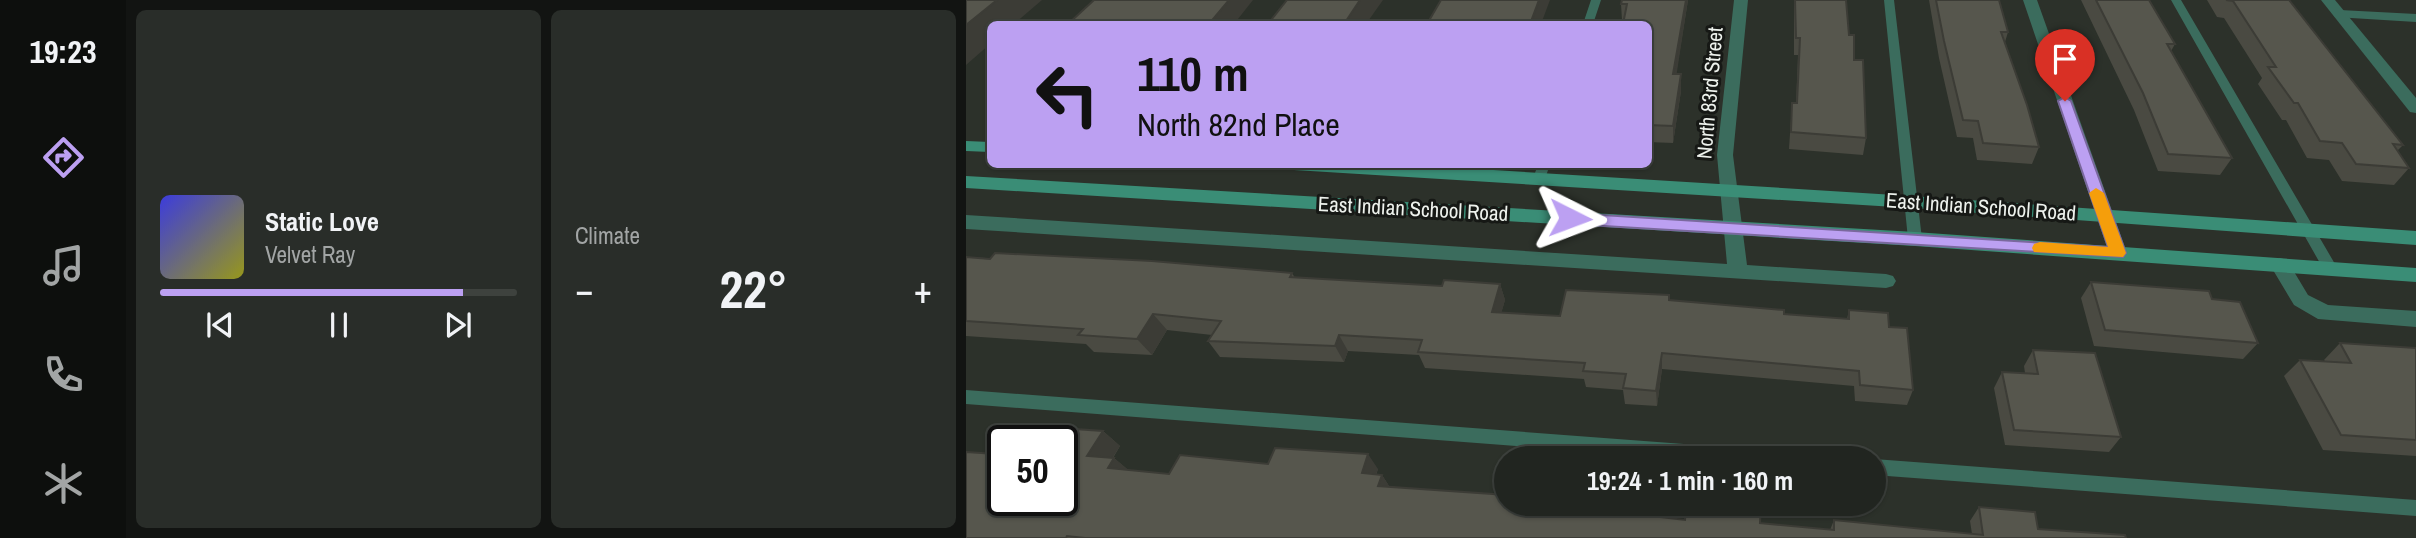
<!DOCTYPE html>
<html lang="en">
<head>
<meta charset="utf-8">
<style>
	:root { --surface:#212520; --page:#292d29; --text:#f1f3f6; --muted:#a2a5a5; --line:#3e423e; --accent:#bca0f2 }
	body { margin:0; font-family:"Archivo Narrow",sans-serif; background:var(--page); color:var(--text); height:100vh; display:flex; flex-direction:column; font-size:26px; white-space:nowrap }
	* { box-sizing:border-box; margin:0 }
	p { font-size:23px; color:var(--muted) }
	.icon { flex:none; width:38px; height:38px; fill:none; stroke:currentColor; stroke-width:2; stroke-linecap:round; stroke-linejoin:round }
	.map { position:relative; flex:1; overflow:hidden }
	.sheet { display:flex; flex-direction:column; gap:10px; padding:10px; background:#121412; width:840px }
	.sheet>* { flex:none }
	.guide { position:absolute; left:21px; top:21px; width:665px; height:147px; border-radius:10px; box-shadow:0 2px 5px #0004,0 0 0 2px var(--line); background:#bca0f2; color:#111; overflow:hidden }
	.speed { position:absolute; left:21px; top:425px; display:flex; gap:14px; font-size:35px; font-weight:700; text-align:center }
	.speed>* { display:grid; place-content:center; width:91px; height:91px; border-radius:50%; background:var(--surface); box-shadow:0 2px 5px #0004,0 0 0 2px var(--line); line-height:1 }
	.speed .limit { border:4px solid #111; border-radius:10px; background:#fff; color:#111 }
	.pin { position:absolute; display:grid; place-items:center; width:60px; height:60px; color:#fff; margin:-72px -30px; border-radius:50% 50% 50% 0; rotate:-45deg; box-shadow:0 0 7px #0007 }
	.pin .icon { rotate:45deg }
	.me { position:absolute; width:77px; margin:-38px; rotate:93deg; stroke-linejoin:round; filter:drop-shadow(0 0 5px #0008) }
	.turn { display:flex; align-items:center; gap:24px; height:147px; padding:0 35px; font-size:32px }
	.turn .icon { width:91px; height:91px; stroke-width:2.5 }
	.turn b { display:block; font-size:49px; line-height:60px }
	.big { font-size:52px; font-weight:800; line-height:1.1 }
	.sheet .widget { flex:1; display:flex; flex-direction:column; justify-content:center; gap:10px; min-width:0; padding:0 24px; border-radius:10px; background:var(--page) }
	.song { display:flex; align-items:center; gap:21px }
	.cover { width:84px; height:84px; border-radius:10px; background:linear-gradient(135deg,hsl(240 70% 55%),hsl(60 70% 35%)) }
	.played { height:7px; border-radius:4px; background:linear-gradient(90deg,var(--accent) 85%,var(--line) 85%) }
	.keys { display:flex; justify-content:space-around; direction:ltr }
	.heat { display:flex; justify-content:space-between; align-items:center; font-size:38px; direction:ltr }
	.sheet .tiles { flex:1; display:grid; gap:10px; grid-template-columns:repeat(2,1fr) }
	.trip { position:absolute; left:528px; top:446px; width:392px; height:70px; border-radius:35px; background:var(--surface); box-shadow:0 2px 5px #0004,0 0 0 2px var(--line); font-weight:800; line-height:70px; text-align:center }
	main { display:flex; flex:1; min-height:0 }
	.tabs { display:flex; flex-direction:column; width:126px; justify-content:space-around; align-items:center; background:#0d0f0d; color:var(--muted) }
	.tabs .icon { width:49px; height:49px }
	.tabs .selected { color:var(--accent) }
	.tabs b { font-size:32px; color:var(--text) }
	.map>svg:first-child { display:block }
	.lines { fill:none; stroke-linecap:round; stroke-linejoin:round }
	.service { fill:#3b6c5d; fill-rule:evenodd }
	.minor { fill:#3b6c5d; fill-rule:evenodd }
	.tertiary { fill:#3b6c5d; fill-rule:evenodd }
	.secondary { fill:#3a8d76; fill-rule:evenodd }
	.wall { fill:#4a4a42 }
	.shaded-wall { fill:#3c3c36 }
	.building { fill:#56564d; stroke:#3c3c36; stroke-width:2 }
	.route { fill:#bca0f2; stroke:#7a689d; stroke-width:2 }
	.slow { fill:#f59e0b }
	.labels { text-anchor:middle; stroke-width:6; stroke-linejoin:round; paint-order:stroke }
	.street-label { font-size:21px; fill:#eef2ed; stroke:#161815 }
</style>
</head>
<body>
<main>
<nav class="tabs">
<b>19:23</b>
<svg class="icon selected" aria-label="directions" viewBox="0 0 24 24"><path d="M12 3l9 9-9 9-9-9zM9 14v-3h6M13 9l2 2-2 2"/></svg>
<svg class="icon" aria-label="music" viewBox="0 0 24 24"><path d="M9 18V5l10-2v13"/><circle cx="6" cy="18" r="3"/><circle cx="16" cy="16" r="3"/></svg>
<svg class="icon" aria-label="phone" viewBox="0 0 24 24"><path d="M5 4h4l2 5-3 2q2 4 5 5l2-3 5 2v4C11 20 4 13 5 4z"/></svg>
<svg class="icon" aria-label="climate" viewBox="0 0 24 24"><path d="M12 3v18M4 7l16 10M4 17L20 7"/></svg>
</nav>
<section class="sheet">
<div class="tiles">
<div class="widget">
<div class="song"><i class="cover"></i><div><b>Static Love</b><p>Velvet Ray</p></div></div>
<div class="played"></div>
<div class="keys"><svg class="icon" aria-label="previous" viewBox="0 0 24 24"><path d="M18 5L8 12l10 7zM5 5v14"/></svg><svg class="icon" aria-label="pause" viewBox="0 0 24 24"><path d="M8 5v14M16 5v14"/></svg><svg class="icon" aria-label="next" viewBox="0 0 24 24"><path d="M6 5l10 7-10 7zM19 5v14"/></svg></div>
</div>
<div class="widget"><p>Climate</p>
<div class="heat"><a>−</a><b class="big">22°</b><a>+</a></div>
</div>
</div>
</section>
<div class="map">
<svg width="1450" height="538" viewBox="0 0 1450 538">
	<rect width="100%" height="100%" fill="#2c312a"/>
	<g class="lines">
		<path class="service" d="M 625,0 L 635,0 L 627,24 L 617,24 Z
			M 918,0 L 928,0 L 956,239 L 949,244 L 942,239 Z
			M 1205,0 L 1215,0 L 1369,264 L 1371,268 L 1369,272 L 1359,272 Z
			M 572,164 L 584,164 L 579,179 L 573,183 L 567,179 Z
			M 0,390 L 798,450 L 804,453 L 806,458 L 706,458 L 0,404 Z
			M 908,459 L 1450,500 L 1450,516 L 908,475 Z"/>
		<path class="minor" d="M 768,0 L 782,0 L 767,155 L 781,265 L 920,274 L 927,276 L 930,281 L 927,286 L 920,288 L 0,229 L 0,215 L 761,264 L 751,155 Z
			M 1057,0 L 1071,0 L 1161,253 L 1159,258 L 1145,258 L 1143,253 Z
			M 1374,10 L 1450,14 L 1450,22 L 1369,17 L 1367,14 Z
			M 1314,258 L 1321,260 L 1342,295 L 1362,305 L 1450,311 L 1450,327 L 1352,319 L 1328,305 L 1304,265 L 1307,260 Z"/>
		<path class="tertiary" d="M 1355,0 L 1369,0 L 1450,98 L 1450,113 L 1444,112 Z"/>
		<path class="secondary" d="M 0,141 L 24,142 L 24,152 L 0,151 Z
			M 320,164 L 430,164 L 945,196 L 1450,231 L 1450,245 L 945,208 L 328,170 Z
			M 0,176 L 949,232 L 1450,268 L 1450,282 L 949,246 L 0,188 Z"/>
	</g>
	<path class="wall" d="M 722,0 L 710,74 L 715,74 L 715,91 L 707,143 L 682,142 L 682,24 L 656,20 L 655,4 Z
		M 828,0 L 880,0 L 883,35 L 888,60 L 900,138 L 897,155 L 823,149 L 826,103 L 830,103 L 832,55 L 828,55 Z
		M 963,0 L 1033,0 L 1042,32 L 1039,42 L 1073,147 L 1066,164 L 1011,160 L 1007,138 L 991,137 L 973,58 Z
		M 1115,0 L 1183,0 L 1209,44 L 1205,51 L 1266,158 L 1254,175 L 1192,171 L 1168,110 Z
		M 1241,0 L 1323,0 L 1437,145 L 1431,151 L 1443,168 L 1428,185 L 1376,181 L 1363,160 L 1341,158 L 1320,120 L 1316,120 L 1292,84 L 1296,78 L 1258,18 L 1251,17 Z
		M 0,257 L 326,273 L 329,278 L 476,286 L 534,284 L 539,300 L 535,313 L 594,316 L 704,300 L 818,314 L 881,319 L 883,310 L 923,327 L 947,390 L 941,405 L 889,401 L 888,386 L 696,369 L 691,406 L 659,404 L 657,390 L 620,387 L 618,379 L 459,368 L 453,355 L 382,351 L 378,362 L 254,357 L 242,341 L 246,335 L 201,330 L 186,355 L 128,352 L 120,344 L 0,336 Z
		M 1125,282 L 1246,299 L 1292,343 L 1277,359 L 1128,346 L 1115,298 Z
		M 1374,343 L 1450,348 L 1450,456 L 1357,450 L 1318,376 L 1334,360 L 1359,361 L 1358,360 Z
		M 1067,350 L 1155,437 L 1143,452 L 1039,445 L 1028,388 L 1036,372 L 1059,373 L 1058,366 Z
		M 137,431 L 154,446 L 147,458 L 148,458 L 162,470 L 203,474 L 302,464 L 412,469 L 410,475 L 416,475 L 423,486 L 541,504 L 719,520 L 794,523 L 864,530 L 868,520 L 1006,534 L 1004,521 L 1013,507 L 1072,529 L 1160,538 L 0,538 L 30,454 Z"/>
	<path class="shaded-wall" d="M 31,0 L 76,0 L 48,24 L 24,24 L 24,44 L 0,65 L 0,25 Z
		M 263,0 L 287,0 L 268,24 L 243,24 Z
		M 394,0 L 417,0 L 400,24 L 378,24 Z
		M 573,0 L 584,0 L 575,24 L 564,24 Z
		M 720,0 L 722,0 L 708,91 L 707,74 Z
		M 715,74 L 715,91 L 707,143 L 707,126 Z
		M 534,284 L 539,300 L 531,329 L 526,312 Z
		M 187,314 L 201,330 L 186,355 L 171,339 Z
		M 373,335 L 382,351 L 378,362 L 369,346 Z
		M 696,353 L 696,369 L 691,406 L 690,391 Z
		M 137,431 L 154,446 L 138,471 L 121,456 Z
		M 402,454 L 412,469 L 405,488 L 396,473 Z
		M 148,458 L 165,472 L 142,468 Z
		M 416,475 L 425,489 L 412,486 Z"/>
	<path class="building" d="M 0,0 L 31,0 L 0,25 Z
		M 128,0 L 263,0 L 243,24 L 102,24 Z
		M 321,0 L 394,0 L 378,24 L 302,24 Z
		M 475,0 L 573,0 L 564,24 L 461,24 Z
		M 656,0 L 720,0 L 707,74 L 715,74 L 707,126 L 682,125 L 682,24 L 657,24 L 661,4 L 655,4 Z
		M 829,0 L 880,0 L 883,35 L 888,35 L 888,60 L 897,60 L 900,138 L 825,132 L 826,103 L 831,103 L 834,38 L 830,38 Z
		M 970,0 L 1033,0 L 1042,32 L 1035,32 L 1061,105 L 1073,147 L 1017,143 L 1012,121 L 997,120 L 978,41 Z
		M 1130,0 L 1183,0 L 1209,44 L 1201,44 L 1266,158 L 1202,154 L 1177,93 Z
		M 1260,0 L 1323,0 L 1437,145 L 1427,144 L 1443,168 L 1390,164 L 1376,143 L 1354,141 L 1332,103 L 1328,103 L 1302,67 L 1310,67 L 1267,1 Z
		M 29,253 L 186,261 L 326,273 L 324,277 L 476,286 L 478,280 L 534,284 L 526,312 L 594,316 L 600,290 L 703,295 L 703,300 L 818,310 L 818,314 L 883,319 L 883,310 L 922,313 L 923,327 L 941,328 L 947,390 L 894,385 L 893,371 L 696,353 L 690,391 L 657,388 L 660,374 L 617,371 L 619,363 L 452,352 L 456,340 L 373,335 L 369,346 L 242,341 L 255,321 L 187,314 L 171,339 L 112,335 L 117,329 L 0,321 L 0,257 L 24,259 Z
		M 1125,282 L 1243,291 L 1246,299 L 1274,302 L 1292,343 L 1139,330 Z
		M 1374,343 L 1450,348 L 1450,440 L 1375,435 L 1334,360 L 1385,363 Z
		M 1067,350 L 1129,353 L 1155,437 L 1048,430 L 1036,372 L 1072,374 Z
		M 50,425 L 137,431 L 121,456 L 148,458 L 142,468 L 203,474 L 214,455 L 302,464 L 309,448 L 402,454 L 396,473 L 416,475 L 412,486 L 541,495 L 541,504 L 582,504 L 719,520 L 720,504 L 795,504 L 794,523 L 868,530 L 868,520 L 1017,535 L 1013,507 L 1069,512 L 1072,529 L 1159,535 L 1160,538 L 119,538 L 101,536 L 100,538 L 0,538 L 0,452 L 30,454 L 37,444 L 37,500 L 96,500 L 96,441 L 39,441 Z"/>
	<path class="route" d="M 1099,97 L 1105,101 L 1160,253 L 1157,257 L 604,224 L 597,218 L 604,213 L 1142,247 L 1092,101 Z"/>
	<path class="slow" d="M 1130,188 L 1138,193 L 1160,253 L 1157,257 L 1068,252 L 1066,248 L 1068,244 L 1074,242 L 1142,247 L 1123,193 Z"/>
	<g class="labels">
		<g class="street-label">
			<text transform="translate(744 93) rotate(-85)" y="7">North 83rd Street</text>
			<text transform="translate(1015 207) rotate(4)" y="7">East Indian School Road</text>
			<text transform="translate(447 209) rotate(3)" y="7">East Indian School Road</text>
		</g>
	</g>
</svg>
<div class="speed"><div class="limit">50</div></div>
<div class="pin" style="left:1099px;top:101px;background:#d93025"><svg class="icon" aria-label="arrive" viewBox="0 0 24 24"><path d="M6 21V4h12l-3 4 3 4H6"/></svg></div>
<svg class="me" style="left:604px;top:218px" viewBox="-20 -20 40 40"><path d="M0-17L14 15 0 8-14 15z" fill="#bca0f2" stroke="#fff" stroke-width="4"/></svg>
<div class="trip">19:24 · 1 min · 160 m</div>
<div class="guide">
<div class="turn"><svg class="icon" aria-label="left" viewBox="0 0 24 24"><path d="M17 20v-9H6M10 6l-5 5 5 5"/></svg><div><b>110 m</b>North 82nd Place</div></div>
</div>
</div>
</main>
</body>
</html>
